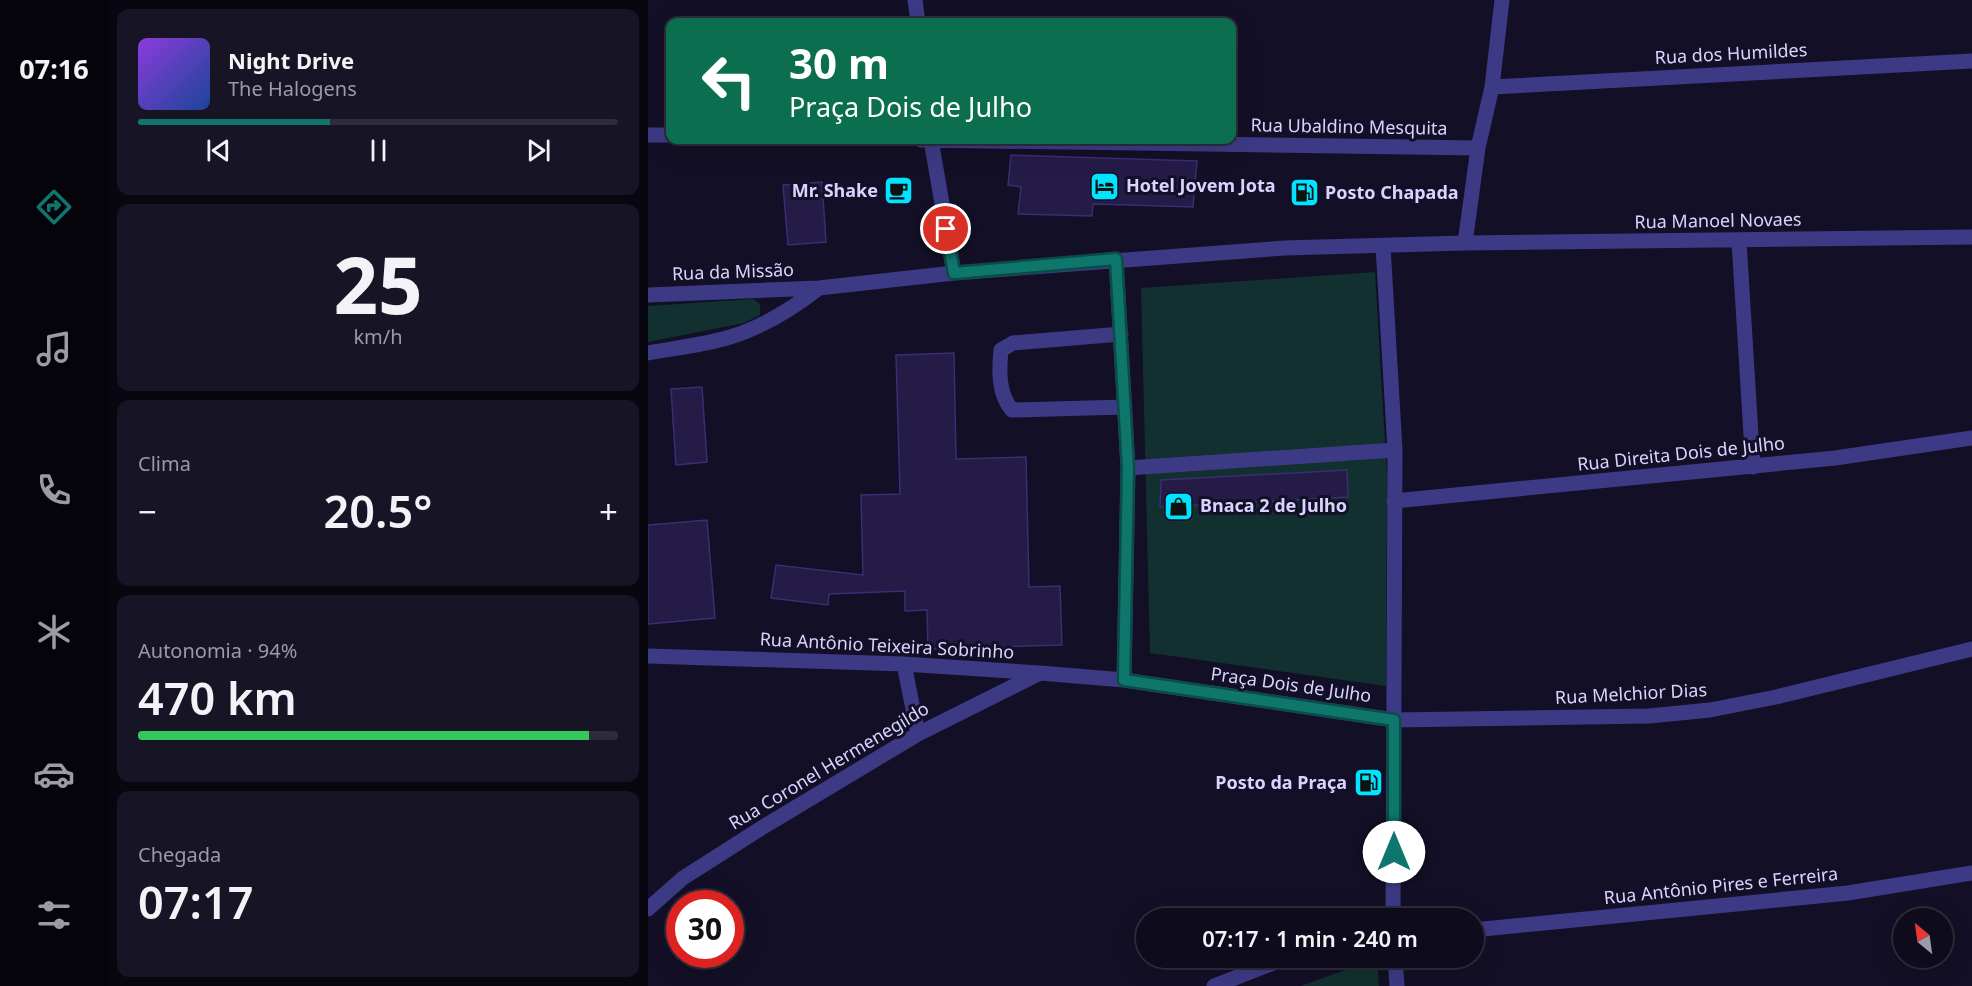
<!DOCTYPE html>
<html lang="pt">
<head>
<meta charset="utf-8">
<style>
	:root { --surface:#0e0b1c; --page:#171425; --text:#f1f3f6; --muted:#9b9ba3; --line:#2e2b3b; --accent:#0f766e }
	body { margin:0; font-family:"Noto Sans",sans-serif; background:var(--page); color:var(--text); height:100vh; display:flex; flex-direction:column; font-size:22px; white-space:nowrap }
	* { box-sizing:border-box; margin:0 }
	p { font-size:20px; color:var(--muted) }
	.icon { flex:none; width:33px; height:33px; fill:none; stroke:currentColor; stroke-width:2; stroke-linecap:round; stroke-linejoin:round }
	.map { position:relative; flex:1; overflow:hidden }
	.sheet { display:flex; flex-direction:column; gap:9px; padding:9px; background:#08060f; width:540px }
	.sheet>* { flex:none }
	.banner { position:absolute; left:18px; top:18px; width:570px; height:126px; border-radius:12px; box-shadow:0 6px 24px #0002,0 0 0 2px var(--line); background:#0b6e4f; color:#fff; overflow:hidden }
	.needle { width:39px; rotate:331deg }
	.tools { position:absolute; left:1245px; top:908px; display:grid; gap:12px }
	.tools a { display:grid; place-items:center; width:60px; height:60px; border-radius:50%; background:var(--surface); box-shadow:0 6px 24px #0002,0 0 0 2px var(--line); font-size:30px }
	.speed { position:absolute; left:18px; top:890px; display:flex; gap:12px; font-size:30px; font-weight:700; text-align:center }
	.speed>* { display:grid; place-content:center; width:78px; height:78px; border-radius:50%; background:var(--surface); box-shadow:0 6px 24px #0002,0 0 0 2px var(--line); line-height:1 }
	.speed .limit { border:9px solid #d22; background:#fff; color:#111 }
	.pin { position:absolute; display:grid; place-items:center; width:51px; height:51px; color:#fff; margin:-26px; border:3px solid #fff; border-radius:50%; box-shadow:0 2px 6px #0007 }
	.me { position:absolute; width:66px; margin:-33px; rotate:0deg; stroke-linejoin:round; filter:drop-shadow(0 0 4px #0008) }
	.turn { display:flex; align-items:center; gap:21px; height:126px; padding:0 24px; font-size:27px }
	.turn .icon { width:78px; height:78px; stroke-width:2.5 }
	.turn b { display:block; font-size:42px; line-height:51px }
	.big { font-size:45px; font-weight:600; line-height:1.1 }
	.sheet .card { flex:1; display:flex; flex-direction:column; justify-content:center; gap:9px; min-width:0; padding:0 21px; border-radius:12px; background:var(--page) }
	.sheet .dial { align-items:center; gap:0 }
	.dial b { font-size:78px; line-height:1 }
	.song { display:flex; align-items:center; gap:18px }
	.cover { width:72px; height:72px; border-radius:9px; background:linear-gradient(135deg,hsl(270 70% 55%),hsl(220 70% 35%)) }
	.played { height:6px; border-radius:3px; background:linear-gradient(90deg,var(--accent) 40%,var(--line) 40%) }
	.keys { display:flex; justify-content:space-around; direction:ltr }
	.heat { display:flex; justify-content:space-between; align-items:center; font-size:33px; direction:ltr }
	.charge { height:9px; border-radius:4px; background:linear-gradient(90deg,#34c759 94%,var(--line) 0) }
	.trip { position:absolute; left:488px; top:908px; width:348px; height:60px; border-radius:30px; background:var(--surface); box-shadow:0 6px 24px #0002,0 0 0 2px var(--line); font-weight:600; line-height:60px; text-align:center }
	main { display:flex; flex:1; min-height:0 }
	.dock { display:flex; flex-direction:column; width:108px; justify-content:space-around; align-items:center; background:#06040b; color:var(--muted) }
	.dock .icon { width:42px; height:42px }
	.dock .current { color:var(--accent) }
	.dock b { font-size:27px; color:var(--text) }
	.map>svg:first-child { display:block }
	.green { fill:#12302f }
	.building { fill:#241b47; stroke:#3b2d73; stroke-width:1.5 }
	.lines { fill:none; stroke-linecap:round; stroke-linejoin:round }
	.minor { stroke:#3d3a85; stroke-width:15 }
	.route-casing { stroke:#0a4d48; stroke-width:15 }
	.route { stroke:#0f766e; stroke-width:10 }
	.labels { text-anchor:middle; stroke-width:6; stroke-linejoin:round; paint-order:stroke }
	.street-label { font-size:18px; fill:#d9d4ff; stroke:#130f26 }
	.poi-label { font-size:18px; font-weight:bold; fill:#d9d4ff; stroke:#130f26; text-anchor:start }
</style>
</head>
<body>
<main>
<nav class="dock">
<b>07:16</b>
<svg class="icon current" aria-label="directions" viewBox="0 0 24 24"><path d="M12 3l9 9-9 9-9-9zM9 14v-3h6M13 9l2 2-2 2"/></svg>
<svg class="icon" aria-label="music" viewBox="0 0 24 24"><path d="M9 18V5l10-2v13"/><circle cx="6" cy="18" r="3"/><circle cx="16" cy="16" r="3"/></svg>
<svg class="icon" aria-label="phone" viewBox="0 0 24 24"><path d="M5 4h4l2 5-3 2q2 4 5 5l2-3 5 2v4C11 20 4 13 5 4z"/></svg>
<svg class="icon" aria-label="climate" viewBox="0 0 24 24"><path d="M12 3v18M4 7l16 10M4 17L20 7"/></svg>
<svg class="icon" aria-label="car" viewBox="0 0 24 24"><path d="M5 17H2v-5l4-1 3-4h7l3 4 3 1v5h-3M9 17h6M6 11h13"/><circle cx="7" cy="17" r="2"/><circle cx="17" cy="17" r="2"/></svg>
<svg class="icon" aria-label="filters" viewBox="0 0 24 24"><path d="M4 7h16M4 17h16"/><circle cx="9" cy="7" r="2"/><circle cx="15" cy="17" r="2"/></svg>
</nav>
<section class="sheet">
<div class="card">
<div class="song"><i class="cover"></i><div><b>Night Drive</b><p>The Halogens</p></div></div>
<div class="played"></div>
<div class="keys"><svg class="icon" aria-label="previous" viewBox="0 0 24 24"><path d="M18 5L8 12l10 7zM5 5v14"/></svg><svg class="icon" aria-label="pause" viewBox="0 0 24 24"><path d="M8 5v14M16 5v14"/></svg><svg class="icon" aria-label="next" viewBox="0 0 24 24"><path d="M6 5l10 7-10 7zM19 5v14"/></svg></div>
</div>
<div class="card dial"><b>25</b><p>km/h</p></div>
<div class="card"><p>Clima</p>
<div class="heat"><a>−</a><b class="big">20.5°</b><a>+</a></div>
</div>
<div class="card"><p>Autonomia · 94%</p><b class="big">470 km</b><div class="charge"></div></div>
<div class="card"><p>Chegada</p><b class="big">07:17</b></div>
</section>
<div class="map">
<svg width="1324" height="986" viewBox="0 0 1324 986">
	<rect width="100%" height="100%" fill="#130f26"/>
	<path class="green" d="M 727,272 L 739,477 L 738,686 L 502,653 L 493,288 Z
		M 105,299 L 112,304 L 112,315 L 96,323 L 0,342 L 0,306 Z
		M 729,959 L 731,986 L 652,986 Z"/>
	<path class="building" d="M 363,155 L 549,161 L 545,207 L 445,204 L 444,216 L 370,214 L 373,187 L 360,185 Z
		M 174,182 L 178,242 L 140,245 L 135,185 Z
		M 306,353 L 308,459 L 378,457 L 381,587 L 412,586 L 414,645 L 280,649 L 279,610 L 257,611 L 257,591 L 181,594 L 180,605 L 123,598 L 128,565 L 215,575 L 213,495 L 252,494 L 248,355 Z
		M 54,387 L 59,462 L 28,465 L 23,389 Z
		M 699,470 L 700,497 L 512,507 L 513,480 Z
		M 59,520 L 67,618 L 0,624 L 0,525 Z"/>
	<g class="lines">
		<path class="minor" d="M 267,0 L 270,22
			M 844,87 L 1324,61
			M 0,135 L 22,135
			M 273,140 L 830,148
			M 283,140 L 306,273
			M 1091,241 L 1105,467
			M 817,243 L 830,148 L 844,87 L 854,0
			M 735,246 L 747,450 L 745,918
			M 468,259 L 480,468 L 476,680
			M 0,295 L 171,288 L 306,273 L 636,248 L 817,243 L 1324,237
			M 473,334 L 365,343 L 353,350 C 351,370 350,394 364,410 L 477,407
			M 0,353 C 27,348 56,345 82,337 C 115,327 144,309 171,288
			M 480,468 L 747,450
			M 746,501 L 1187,458 L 1324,438
			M 0,656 L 256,664 L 392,673 L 476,680 L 746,720 L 1001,716 L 1062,710 L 1128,697 L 1324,649
			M 256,664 L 270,734
			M 0,909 L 35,878 L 115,827 L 270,734 L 392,673
			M 825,930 L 1200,893 L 1324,873
			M 747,957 L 749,986
			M 566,986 L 641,957"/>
	</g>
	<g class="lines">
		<defs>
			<path id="route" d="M 298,229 L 306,273 L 468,259 L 480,468 L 476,680 L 746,720 L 746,852"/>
		</defs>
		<use href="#route" class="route-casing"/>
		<use href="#route" class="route"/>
	</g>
	<defs>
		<symbol id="hotel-square" viewBox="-11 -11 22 22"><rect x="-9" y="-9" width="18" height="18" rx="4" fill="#00e5ff" stroke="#130f26"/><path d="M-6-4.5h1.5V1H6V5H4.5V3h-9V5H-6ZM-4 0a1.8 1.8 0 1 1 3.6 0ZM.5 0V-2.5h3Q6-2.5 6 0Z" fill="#111"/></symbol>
		<symbol id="cafe-square" viewBox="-11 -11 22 22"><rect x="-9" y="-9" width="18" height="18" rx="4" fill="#00e5ff" stroke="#130f26"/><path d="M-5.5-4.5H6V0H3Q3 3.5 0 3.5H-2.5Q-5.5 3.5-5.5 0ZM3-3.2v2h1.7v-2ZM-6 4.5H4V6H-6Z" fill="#111"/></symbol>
		<symbol id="fuel-square" viewBox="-11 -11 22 22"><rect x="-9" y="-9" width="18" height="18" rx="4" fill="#00e5ff" stroke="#130f26"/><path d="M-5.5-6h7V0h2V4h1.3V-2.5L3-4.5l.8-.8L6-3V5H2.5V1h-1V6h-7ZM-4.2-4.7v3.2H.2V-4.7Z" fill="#111"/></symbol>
		<symbol id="shop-square" viewBox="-11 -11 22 22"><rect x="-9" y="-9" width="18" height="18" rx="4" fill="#00e5ff" stroke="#130f26"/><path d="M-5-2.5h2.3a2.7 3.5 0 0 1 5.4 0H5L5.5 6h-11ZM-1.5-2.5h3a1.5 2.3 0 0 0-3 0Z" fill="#111"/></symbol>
	</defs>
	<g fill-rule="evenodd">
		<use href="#hotel-square" x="440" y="170" width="33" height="33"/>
		<use href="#cafe-square" x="234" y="174" width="33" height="33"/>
		<use href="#fuel-square" x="640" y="176" width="33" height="33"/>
		<use href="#shop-square" x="514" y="490" width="33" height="33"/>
		<use href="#fuel-square" x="704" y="766" width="33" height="33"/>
	</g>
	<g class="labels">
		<g class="street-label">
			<text transform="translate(1083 54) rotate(-3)" y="6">Rua dos Humildes</text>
			<text transform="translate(701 127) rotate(1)" y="6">Rua Ubaldino Mesquita</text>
			<text transform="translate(1070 221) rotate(-1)" y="6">Rua Manoel Novaes</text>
			<text transform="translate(85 272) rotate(-2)" y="6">Rua da Missão</text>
			<text transform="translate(1033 454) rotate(-6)" y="6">Rua Direita Dois de Julho</text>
			<text transform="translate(239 646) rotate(3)" y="6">Rua Antônio Teixeira Sobrinho</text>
			<text transform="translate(643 685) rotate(8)" y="6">Praça Dois de Julho</text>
			<text transform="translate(983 694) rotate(-3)" y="6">Rua Melchior Dias</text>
			<text transform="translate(181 766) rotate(-31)" y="6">Rua Coronel Hermenegildo</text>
			<text transform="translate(1073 886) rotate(-6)" y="6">Rua Antônio Pires e Ferreira</text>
		</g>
		<g class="poi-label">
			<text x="478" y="192">Hotel Jovem Jota</text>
			<text x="230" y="197" text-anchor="end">Mr. Shake</text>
			<text x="677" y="199">Posto Chapada</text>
			<text x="552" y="512">Bnaca 2 de Julho</text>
			<text x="699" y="789" text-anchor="end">Posto da Praça</text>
		</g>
	</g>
</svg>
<div class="tools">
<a><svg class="needle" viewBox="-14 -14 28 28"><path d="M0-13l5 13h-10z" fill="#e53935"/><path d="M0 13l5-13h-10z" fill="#9b9ba3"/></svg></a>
</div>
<div class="speed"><div class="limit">30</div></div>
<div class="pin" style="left:298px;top:229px;background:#d93025"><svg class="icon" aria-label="arrive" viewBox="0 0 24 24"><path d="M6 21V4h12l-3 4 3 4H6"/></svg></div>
<svg class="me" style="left:746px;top:852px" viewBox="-20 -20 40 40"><circle r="19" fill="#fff"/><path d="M0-13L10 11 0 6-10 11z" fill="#0f766e"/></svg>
<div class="trip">07:17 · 1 min · 240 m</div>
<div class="banner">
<div class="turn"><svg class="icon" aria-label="left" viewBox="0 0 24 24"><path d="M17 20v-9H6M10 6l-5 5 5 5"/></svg><div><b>30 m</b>Praça Dois de Julho</div></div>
</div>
</div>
</main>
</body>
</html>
